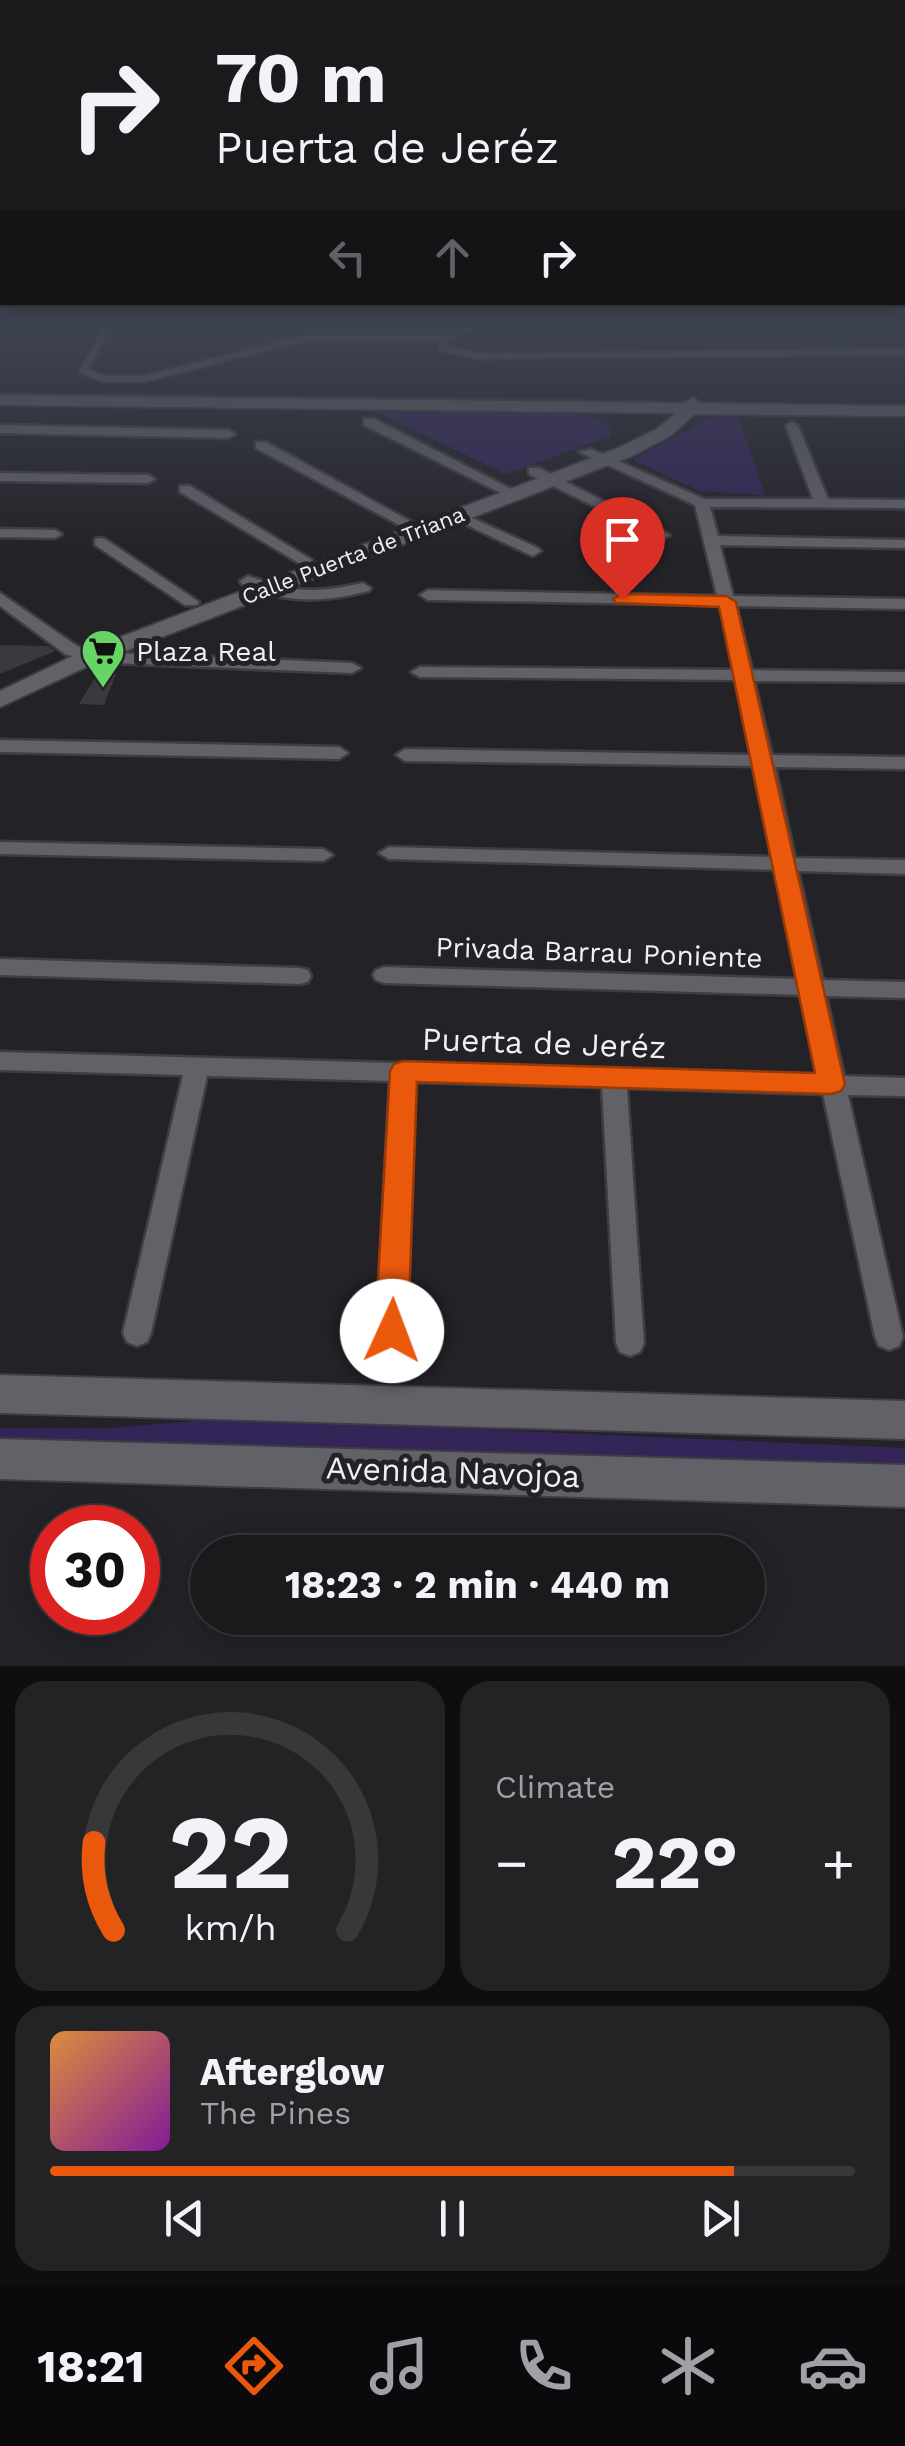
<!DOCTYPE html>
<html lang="en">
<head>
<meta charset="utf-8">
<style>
	:root { --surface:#1a1a1d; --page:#232326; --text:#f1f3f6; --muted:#9fa1a4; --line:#38383b; --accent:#ea580c }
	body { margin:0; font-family:"Work Sans",sans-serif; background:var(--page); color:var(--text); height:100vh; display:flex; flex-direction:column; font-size:38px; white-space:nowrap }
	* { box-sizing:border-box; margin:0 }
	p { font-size:32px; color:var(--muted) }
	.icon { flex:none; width:55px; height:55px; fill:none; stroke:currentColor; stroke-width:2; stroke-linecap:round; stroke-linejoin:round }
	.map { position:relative; height:1666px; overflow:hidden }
	.details { display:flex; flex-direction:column; gap:15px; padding:15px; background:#0e0e10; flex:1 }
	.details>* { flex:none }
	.banner { position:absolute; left:0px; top:0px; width:905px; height:305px; box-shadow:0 5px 25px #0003,0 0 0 2px var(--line); background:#1a1a1d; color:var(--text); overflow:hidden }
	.speed { position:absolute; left:30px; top:1505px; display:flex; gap:20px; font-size:50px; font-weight:700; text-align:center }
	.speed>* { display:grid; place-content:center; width:130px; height:130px; border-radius:50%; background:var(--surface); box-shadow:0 5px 25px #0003,0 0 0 2px var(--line); line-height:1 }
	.speed .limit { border:15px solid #d22; background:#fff; color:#111 }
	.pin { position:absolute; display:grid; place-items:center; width:85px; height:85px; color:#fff; margin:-102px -42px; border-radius:50% 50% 50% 0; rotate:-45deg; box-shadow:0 0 10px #0007 }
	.pin .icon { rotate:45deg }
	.me { position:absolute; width:110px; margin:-55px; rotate:2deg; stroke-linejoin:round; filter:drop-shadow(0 0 8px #0008) }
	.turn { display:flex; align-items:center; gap:35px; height:210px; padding:0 50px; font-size:45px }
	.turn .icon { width:130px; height:130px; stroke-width:2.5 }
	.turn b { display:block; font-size:70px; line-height:85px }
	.lanes { display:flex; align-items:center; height:95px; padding:0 50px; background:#0003; justify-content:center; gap:50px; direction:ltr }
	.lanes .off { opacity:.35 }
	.big { font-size:75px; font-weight:700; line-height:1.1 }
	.details .tile { flex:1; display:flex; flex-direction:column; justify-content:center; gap:15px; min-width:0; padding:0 35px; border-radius:30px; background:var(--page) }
	.details .dial { align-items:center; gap:0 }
	.dial svg { height:260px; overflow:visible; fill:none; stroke:var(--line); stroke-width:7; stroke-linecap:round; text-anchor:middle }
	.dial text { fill:var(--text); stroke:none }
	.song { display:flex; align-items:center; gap:30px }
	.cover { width:120px; height:120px; border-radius:15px; background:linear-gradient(135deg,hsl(30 70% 55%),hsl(290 70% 35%)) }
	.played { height:10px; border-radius:5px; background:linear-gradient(90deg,var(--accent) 85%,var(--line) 85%) }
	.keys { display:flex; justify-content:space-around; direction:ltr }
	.heat { display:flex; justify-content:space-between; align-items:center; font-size:55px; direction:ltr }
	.details .tiles { flex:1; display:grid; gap:15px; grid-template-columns:1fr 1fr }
	.tile:last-child { grid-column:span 2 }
	.trip { position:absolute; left:190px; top:1535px; width:575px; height:100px; border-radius:50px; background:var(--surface); box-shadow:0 5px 25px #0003,0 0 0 2px var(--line); font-weight:700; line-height:100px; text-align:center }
	.dock { display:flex; height:160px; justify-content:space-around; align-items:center; background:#0a0a0c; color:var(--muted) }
	.dock .icon { width:70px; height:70px }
	.dock .current { color:var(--accent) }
	.dock b { font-size:45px; color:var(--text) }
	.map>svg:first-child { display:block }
	.green { fill:#332557 }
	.building { fill:#39393e }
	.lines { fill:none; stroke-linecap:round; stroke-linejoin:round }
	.lane-casing { stroke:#3e3d42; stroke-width:10 }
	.street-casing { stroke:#3e3d42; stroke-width:5 }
	.secondary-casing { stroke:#3e3d42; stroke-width:4 }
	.lane { stroke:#626167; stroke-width:6 }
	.street { fill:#626167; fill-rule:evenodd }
	.secondary { fill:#626167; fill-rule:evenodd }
	.route { fill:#ea580c; stroke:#983908; stroke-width:2.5 }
	.labels { text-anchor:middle; stroke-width:10; stroke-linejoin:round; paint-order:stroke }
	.far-street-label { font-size:22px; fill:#f0f0f3; stroke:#232227 }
	.poi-label { font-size:28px; fill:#f0f0f3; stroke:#232227; text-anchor:start }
	.street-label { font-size:28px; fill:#f0f0f3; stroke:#232227 }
	.near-street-label { font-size:32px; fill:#f0f0f3; stroke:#232227 }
</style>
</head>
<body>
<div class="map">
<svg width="905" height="1666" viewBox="0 0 905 1666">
	<rect width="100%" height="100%" fill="#232227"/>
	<path class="green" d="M 0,392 L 641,399 L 644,401 L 0,397 Z
		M 378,412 L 575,413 L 598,419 L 612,428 L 609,437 L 506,474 Z
		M 738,416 L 765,495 L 700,491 L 633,460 L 711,417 Z
		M 227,1418 L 905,1448 L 905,1467 L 0,1441 L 0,1428 L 110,1428 Z"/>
	<path class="building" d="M 0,645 L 48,646 L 55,651 L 0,674 Z
		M 98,673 L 116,674 L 104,705 L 79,704 Z"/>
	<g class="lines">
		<defs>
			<path id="lane" d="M 109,325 L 83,371 L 105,379 L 143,379 L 304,338 L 445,338 L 472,325
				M 445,338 L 442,348 L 477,356 L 905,352"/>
			<path id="street" d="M 364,419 L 374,419 L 519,493 L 507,496 L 364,425 Z
				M 792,422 L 798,426 L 828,499 L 905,500 L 905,508 L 710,507 L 718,536 L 905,540 L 905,548 L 720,545 L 733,596 L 905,599 L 905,609 L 736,606 L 752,670 L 905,672 L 905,682 L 754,681 L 772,755 L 905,757 L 905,769 L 775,767 L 795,858 L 905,860 L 905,874 L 798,871 L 823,980 L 905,982 L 905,998 L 826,996 L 844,1076 L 905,1078 L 905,1096 L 848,1095 L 903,1337 L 899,1346 L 889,1350 L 879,1346 L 875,1337 L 823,1094 L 627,1088 L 644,1343 L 640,1352 L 630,1356 L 620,1352 L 616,1343 L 602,1087 L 415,1082 L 405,1331 L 401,1340 L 391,1344 L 381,1340 L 377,1331 L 390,1081 L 207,1076 L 151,1333 L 147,1342 L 137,1346 L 127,1342 L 123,1333 L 183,1075 L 0,1070 L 0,1052 L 820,1075 L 803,995 L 384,983 L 376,980 L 373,975 L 376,970 L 384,967 L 800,979 L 778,870 L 389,859 L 379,853 L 389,847 L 775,857 L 756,766 L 405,761 L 396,755 L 405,749 L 753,755 L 737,680 L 420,677 L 411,672 L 420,667 L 735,670 L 720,605 L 428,600 L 420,595 L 428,590 L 717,596 L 695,505 L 579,452 L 591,449 L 704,499 L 813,499 L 786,426 Z
				M 0,425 L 228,430 L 235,434 L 228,438 L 0,433 Z
				M 256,442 L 266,442 L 426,530 L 419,534 L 414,533 L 256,448 Z
				M 529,468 L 539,468 L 670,535 L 663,539 L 658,538 L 529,474 Z
				M 0,473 L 148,475 L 155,479 L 148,483 L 0,481 Z
				M 180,486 L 190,486 L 312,560 L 309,563 L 299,563 L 180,492 Z
				M 457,511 L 538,548 L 541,551 L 533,556 L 528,554 L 452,518 L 450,515 Z
				M 0,529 L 55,530 L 62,534 L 55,538 L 0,537 Z
				M 100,538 L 105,539 L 199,602 L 197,605 L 185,605 L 95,545 L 95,539 Z
				M 248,576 C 297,592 311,594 363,583 L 371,588 L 369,591 C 325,602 284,605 242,584 L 240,581 Z
				M 0,593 L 77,646 L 91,652 L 352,663 L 361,668 L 352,673 L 89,662 L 65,654 L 0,606 Z
				M 0,740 L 339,747 L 348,753 L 339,759 L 0,752 Z
				M 0,842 L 323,849 L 333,855 L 323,861 L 0,854 Z
				M 0,959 L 300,968 L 308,970 L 311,976 L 308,982 L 300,984 L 0,975 Z"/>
			<path id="secondary" d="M 0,395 L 684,403 L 693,398 L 701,403 L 905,406 L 905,416 L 695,414 L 670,436 L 632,456 L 97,662 L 0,707 L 0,691 L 81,652 L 618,448 L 657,429 L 676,413 L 0,405 Z
				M 0,1375 L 905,1401 L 905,1439 L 0,1413 Z
				M 0,1439 L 905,1465 L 905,1507 L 0,1479 Z"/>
		</defs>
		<use href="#lane" class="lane-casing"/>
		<use href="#street" class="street-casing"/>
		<use href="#secondary" class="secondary-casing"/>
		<use href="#lane" class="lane"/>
		<use href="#street" class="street"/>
		<use href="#secondary" class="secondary"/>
	</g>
	<linearGradient id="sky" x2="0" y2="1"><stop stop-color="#131315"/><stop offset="0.58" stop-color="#3f4452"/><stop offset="1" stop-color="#3f4452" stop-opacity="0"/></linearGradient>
	<rect width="905" height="558" fill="url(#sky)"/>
	<path class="route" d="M 622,594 L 727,596 L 736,602 L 845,1084 L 841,1091 L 831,1094 L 417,1082 L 408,1331 L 403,1341 L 392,1345 L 380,1341 L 375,1331 L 390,1071 L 394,1064 L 403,1061 L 815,1073 L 719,607 L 616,603 L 613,599 Z"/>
	<defs>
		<symbol id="supermarket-pin" viewBox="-11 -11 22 30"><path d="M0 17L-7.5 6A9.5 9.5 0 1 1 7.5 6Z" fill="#67d466" stroke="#232227"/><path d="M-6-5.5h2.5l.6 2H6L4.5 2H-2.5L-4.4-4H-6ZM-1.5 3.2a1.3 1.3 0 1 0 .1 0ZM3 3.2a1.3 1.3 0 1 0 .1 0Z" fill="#111"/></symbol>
	</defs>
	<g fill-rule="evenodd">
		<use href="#supermarket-pin" x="78" y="626" width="50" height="68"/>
	</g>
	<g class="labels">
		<g class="far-street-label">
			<text transform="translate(353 555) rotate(-21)" y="8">Calle Puerta de Triana</text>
		</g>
		<g class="poi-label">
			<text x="136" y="661">Plaza Real</text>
		</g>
		<g class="street-label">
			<text transform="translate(599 952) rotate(2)" y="10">Privada Barrau Poniente</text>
		</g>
		<g class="near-street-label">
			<text transform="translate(544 1043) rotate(2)" y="11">Puerta de Jeréz</text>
			<text transform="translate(453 1472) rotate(2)" y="11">Avenida Navojoa</text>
		</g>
	</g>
</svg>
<div class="speed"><div class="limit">30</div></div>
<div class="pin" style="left:622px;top:599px;background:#d93025"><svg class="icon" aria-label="arrive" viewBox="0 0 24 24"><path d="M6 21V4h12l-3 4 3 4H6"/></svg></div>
<svg class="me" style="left:392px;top:1331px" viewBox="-20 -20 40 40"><circle r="19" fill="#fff"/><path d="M0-13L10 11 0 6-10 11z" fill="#ea580c"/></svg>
<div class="trip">18:23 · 2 min · 440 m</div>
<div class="banner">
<div class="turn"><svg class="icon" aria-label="right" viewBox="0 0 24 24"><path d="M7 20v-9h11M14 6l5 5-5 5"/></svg><div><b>70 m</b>Puerta de Jeréz</div></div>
<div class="lanes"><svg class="icon off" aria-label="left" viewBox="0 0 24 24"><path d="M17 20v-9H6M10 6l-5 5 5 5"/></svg><svg class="icon off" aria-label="ahead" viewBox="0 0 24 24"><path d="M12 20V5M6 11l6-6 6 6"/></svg><svg class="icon" aria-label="right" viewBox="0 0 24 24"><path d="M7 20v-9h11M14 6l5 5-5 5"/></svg></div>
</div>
</div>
<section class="details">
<div class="tiles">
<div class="tile dial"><svg viewBox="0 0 100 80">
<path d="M14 69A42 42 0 1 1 86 69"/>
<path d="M14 69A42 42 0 0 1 8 42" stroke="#ea580c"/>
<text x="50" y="56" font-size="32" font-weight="700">22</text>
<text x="50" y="72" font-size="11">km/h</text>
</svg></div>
<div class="tile"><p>Climate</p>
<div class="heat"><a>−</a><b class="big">22°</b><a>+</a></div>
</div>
<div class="tile">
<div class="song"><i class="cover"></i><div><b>Afterglow</b><p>The Pines</p></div></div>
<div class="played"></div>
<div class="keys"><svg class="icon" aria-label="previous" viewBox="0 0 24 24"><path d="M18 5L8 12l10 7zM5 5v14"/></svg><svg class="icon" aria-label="pause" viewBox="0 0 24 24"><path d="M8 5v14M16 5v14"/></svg><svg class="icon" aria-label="next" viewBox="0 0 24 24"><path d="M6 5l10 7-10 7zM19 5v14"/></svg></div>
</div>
</div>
</section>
<nav class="dock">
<b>18:21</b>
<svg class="icon current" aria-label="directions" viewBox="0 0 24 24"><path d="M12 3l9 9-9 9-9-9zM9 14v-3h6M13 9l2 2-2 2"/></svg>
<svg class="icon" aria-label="music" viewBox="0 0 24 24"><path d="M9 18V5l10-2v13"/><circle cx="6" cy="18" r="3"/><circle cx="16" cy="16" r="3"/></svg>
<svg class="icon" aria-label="phone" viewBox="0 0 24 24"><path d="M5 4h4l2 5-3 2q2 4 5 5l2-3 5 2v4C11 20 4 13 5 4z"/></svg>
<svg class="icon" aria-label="climate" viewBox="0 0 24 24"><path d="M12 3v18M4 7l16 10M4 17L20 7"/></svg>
<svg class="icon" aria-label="car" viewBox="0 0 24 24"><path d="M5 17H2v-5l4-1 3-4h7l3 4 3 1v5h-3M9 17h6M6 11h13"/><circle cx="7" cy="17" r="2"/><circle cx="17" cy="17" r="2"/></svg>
</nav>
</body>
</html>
